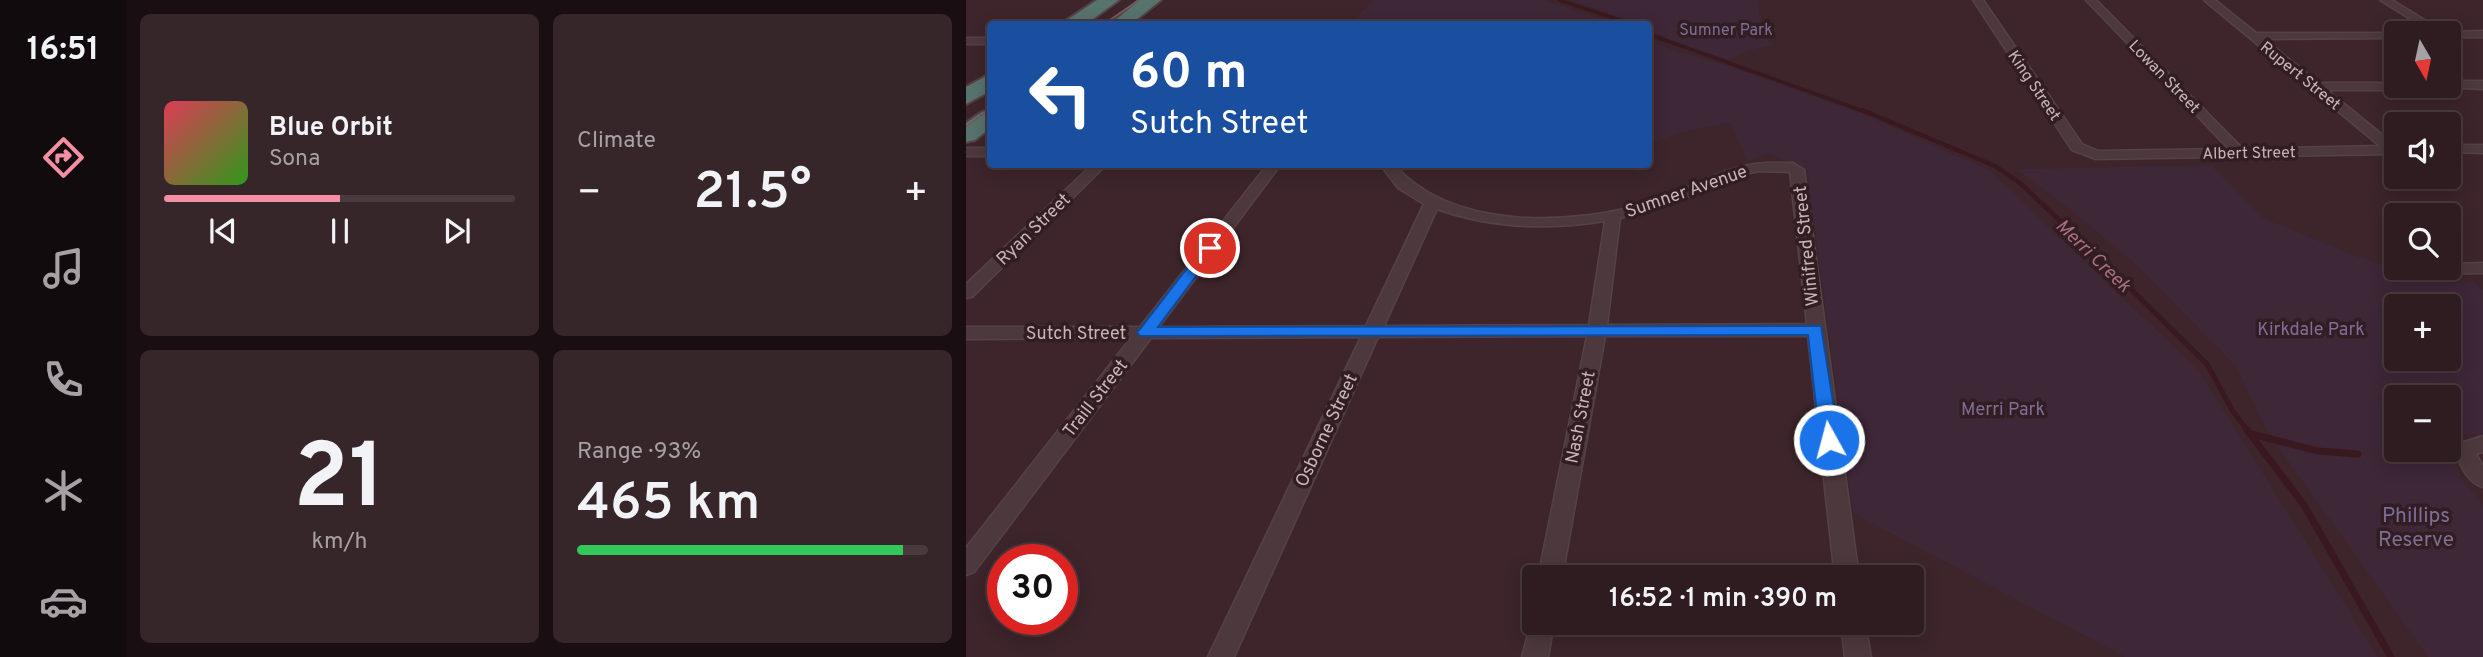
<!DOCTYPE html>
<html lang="en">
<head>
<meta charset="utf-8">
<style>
	:root { --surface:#2e1c20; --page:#362529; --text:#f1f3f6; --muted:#a7a1a5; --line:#493a3e; --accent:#f48ea2 }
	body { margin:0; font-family:Overpass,sans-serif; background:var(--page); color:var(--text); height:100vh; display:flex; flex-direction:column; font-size:26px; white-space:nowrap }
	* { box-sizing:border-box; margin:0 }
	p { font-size:23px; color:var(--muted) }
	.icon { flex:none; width:38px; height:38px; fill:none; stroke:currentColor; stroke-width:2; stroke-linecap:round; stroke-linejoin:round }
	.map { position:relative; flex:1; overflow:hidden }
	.drawer { display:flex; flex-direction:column; gap:14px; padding:14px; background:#190f12; width:840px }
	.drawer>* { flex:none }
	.hud { position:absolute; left:21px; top:21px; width:665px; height:147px; border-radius:7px; box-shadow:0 4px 18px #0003,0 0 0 2px var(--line); background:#1a4fa0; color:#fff; overflow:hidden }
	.needle { width:46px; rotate:171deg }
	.controls { position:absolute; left:1418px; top:21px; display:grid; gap:14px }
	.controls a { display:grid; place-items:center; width:77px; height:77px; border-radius:7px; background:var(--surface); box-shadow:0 4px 18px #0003,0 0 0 2px var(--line); font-size:35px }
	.speed { position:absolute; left:21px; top:544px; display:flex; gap:14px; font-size:35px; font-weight:700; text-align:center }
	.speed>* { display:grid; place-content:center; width:91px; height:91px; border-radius:50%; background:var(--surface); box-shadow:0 4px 18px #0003,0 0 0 2px var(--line); line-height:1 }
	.speed .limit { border:10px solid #d22; background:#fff; color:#111 }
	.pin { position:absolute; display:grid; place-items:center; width:60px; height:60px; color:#fff; margin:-30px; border:4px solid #fff; border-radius:50%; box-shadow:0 2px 7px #0007 }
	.me { position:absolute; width:77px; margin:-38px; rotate:353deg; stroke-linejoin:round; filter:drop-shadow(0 0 5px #0008) }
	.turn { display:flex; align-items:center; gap:24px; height:147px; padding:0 28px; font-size:32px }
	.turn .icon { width:91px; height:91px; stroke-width:2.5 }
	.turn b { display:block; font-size:49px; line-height:60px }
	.big { font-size:52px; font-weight:600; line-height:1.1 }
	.drawer .widget { flex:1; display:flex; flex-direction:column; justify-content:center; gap:10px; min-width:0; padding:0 24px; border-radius:10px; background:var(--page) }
	.drawer .dial { align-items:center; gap:0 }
	.dial b { font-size:91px; line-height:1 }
	.song { display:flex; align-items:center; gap:21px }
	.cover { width:84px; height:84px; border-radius:10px; background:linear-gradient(135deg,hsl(350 70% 55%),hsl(110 70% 35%)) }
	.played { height:7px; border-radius:4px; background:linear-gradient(90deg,var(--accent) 50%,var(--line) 50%) }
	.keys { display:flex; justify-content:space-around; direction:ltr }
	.heat { display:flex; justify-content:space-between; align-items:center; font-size:38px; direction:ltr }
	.charge { height:10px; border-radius:5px; background:linear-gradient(90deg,#34c759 93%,var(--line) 0) }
	.drawer .tiles { flex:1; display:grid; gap:14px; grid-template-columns:repeat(2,1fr) }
	.trip { position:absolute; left:556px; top:565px; width:402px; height:70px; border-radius:7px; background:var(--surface); box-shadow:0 4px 18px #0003,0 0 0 2px var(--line); font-weight:600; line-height:70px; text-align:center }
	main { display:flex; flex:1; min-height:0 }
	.dock { display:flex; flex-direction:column; width:126px; justify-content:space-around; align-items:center; background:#120b0d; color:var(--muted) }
	.dock .icon { width:49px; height:49px }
	.dock .on { color:var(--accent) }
	.dock b { font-size:32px; color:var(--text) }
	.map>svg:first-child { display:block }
	.green { fill:#3e2737; fill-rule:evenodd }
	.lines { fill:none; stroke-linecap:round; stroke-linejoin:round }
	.stream-far3 { stroke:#3a1820; stroke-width:3.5 }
	.stream-far2 { stroke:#3a1820; stroke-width:4.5 }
	.stream-far1 { stroke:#3a1820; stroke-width:5 }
	.stream { stroke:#3a1820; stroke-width:7 }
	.street-casing { stroke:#564246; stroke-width:3 }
	.highway-casing { stroke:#554145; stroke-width:4 }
	.street { fill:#4d393d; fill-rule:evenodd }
	.highway { fill:#56736d; fill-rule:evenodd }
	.tram { stroke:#745b60; stroke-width:2 }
	.route { fill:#1a73e8; stroke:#114b97; stroke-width:2 }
	.labels { text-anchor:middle; stroke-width:7; stroke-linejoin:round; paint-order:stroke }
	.far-park-label { font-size:16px; fill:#7f6d98; stroke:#321e22 }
	.far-street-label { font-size:16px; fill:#c8b5b8; stroke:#321e22 }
	.street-label { font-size:18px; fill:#c8b5b8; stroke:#321e22 }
	.park-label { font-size:18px; fill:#7f6d98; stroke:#321e22 }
	.water-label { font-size:19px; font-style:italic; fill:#a66f7c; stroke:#321e22 }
	.near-park-label { font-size:21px; fill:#7f6d98; stroke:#321e22 }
</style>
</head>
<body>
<main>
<nav class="dock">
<b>16:51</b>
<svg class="icon on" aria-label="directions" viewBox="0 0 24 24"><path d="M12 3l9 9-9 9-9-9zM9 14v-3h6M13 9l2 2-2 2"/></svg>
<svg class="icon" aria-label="music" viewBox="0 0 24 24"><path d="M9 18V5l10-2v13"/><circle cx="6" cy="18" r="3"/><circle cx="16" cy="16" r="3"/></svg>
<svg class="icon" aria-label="phone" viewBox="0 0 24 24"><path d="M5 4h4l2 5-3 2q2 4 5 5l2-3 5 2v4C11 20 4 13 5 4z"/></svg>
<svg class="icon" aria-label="climate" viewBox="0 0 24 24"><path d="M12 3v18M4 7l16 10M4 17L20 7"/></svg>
<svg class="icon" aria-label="car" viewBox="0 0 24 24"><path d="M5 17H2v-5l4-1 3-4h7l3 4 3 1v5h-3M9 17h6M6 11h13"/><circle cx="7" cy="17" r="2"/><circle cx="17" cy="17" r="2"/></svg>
</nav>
<section class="drawer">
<div class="tiles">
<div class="widget">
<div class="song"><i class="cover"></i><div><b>Blue Orbit</b><p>Sona</p></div></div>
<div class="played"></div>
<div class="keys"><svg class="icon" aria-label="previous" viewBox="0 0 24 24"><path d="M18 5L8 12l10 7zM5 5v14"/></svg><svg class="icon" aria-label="pause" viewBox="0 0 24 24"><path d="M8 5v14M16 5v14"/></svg><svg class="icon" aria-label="next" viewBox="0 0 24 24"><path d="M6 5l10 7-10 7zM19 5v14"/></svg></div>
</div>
<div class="widget"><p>Climate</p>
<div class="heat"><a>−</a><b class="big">21.5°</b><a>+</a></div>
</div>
<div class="widget dial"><b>21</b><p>km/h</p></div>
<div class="widget"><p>Range · 93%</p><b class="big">465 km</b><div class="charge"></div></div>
</div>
</section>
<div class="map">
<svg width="1517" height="657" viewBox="0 0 1517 657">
	<rect width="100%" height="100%" fill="#3d252b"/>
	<path class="green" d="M 407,0 L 577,0 L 654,24 L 385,24 Z
		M 605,0 L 792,0 L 796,34 L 808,45 L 781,51 L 763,60 L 714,45 L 683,30 L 682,24 L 672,24 Z
		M 682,38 L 706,50 L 760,65 L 892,112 L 1023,170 L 1233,371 L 1412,657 L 1159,657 L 887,513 L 841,170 L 803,154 L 781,161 L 765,122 L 712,133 L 683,144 Z
		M 1245,165 L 1297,218 L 1390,256 L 1443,273 L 1487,282 L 1508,282 L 1517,290 L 1517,434 L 1482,435 L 1482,397 L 1430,397 L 1430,450 L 1482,450 L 1482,445 L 1495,478 L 1517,505 L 1517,657 L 1462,657 L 1304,436 L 1269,365 L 1168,263 L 1100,206 L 1050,169 ZM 1430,306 L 1482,306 L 1482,359 L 1430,359 Z"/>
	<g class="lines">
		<path class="stream-far3" d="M 593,0 L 666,24
			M 682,34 L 900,112"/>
		<path class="stream-far2" d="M 896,110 L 1029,166 L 1054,183 L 1128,253"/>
		<path class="stream-far1" d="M 1126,251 L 1241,364 L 1266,410 L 1282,431"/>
		<path class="stream" d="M 1281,430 L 1338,505 L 1425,657
			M 1286,434 L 1352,451 L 1392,454"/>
		<defs>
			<path id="street" d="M 1007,0 L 1017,0 L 1116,144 L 1132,151 L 1263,149 L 1120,0 L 1130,0 L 1277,149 L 1414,146 L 1238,0 L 1249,0 L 1290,33 L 1434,33 L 1430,33 L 1430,38 L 1298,39 L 1353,83 L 1430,83 L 1430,86 L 1459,86 L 1453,90 L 1361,90 L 1430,146 L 1430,153 L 1427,154 L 1130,159 L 1106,150 Z
				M 1414,0 L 1426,0 L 1478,32 L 1517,31 L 1517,37 L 1482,37 L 1482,33 L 1467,33 Z
				M 0,38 L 24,38 L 24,44 L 0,44 Z
				M 1482,81 L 1517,81 L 1517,89 L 1478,87 L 1477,86 L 1482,86 Z
				M 1489,145 L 1517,145 L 1517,153 L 1484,152 L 1482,149 Z
				M 0,148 L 24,148 L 24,156 L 0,156 Z
				M 800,163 L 827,163 L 838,170 L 893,578 L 869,578 L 842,336 L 639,336 L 596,578 L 572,578 L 621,336 L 412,337 L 268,657 L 242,657 L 395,337 L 185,338 L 8,572 L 0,575 L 0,548 L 165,338 L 0,339 L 0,327 L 174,327 L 302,164 L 315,164 L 193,327 L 400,326 L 458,204 L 432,188 L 414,164 L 428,164 C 484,231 608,226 684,202 C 724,189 757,165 800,163 ZM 793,171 L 824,172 L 841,324 L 641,325 L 654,218 L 705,204 L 769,176 ZM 471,209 C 524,228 583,230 639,221 L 623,325 L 418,326 Z
				M 127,164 L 141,164 L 6,297 L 0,298 L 0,284 Z
				M 1517,263 L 1517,273 L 1475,274 L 1467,269 L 1482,268 L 1482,264 Z
				M 1517,436 L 1517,452 L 1510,454 L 1517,466 L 1517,487 C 1501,482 1496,467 1489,453 L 1495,443 Z
				M 567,615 L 569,623 L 588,623 L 582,657 L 556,657 Z
				M 875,623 L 899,623 L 905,657 L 879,657 Z"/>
			<path id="highway" d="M 131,0 L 153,0 L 120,24 L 99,24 L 101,20 Z
				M 174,0 L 195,0 L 165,24 L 144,24 Z
				M 24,74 L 24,91 L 0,104 L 0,87 Z
				M 24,110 L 24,128 L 9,140 L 0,142 L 0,123 L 16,112 Z"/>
		</defs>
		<use href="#street" class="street-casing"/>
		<use href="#highway" class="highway-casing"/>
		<use href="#street" class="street"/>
		<use href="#highway" class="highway"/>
		<path class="tram" d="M 138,24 L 173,0
			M 0,127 L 24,109"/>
	</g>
	<path class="route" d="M 244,244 L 251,248 L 192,327 L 855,326 L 873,440 L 870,445 L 857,445 L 854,440 L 842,335 L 174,336 L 171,332 L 174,329 L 239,245 Z"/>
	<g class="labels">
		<g class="far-park-label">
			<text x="760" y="35">Sumner Park</text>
		</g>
		<g class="far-street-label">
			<text transform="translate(1335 75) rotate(39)" y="6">Rupert Street</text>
			<text transform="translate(1199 76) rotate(46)" y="6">Lowan Street</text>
			<text transform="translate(1069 85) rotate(56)" y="6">King Street</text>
			<text transform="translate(1283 152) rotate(-1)" y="6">Albert Street</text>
		</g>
		<g class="street-label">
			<text transform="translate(720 191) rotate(-19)" y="6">Sumner Avenue</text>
			<text transform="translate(67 229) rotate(-44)" y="6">Ryan Street</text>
			<text transform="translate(840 246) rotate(-96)" y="6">Winifred Street</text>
			<text x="110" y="339">Sutch Street</text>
			<text transform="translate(129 398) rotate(-52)" y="6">Traill Street</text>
			<text transform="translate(614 417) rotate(-79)" y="6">Nash Street</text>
			<text transform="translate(360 430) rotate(-65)" y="6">Osborne Street</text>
		</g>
		<g class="park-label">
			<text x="1345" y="335">Kirkdale Park</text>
			<text x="1037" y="415">Merri Park</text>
		</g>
		<g class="water-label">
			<text transform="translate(1128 255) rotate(44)" y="7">Merri Creek</text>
		</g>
		<g class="near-park-label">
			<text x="1450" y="522">Phillips<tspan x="1450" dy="24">Reserve</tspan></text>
		</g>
	</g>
</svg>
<div class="controls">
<a><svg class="needle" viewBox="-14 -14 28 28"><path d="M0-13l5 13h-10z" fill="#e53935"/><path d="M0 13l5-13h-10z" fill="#a7a1a5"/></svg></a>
<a><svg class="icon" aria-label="sound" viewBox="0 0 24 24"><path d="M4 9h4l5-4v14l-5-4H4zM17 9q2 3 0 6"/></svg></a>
<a><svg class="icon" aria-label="search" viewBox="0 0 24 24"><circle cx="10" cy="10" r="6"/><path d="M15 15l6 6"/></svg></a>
<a>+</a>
<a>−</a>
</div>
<div class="speed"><div class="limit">30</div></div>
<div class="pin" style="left:244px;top:248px;background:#d93025"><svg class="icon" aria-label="arrive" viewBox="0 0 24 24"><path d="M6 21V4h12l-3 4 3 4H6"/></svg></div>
<svg class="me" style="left:863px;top:440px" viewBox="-20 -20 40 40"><circle r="17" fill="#1a73e8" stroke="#fff" stroke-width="3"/><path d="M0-11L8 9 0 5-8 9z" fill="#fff"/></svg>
<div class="trip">16:52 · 1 min · 390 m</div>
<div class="hud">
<div class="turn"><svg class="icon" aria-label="left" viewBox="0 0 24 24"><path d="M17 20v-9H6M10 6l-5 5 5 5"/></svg><div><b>60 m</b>Sutch Street</div></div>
</div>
</div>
</main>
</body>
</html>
